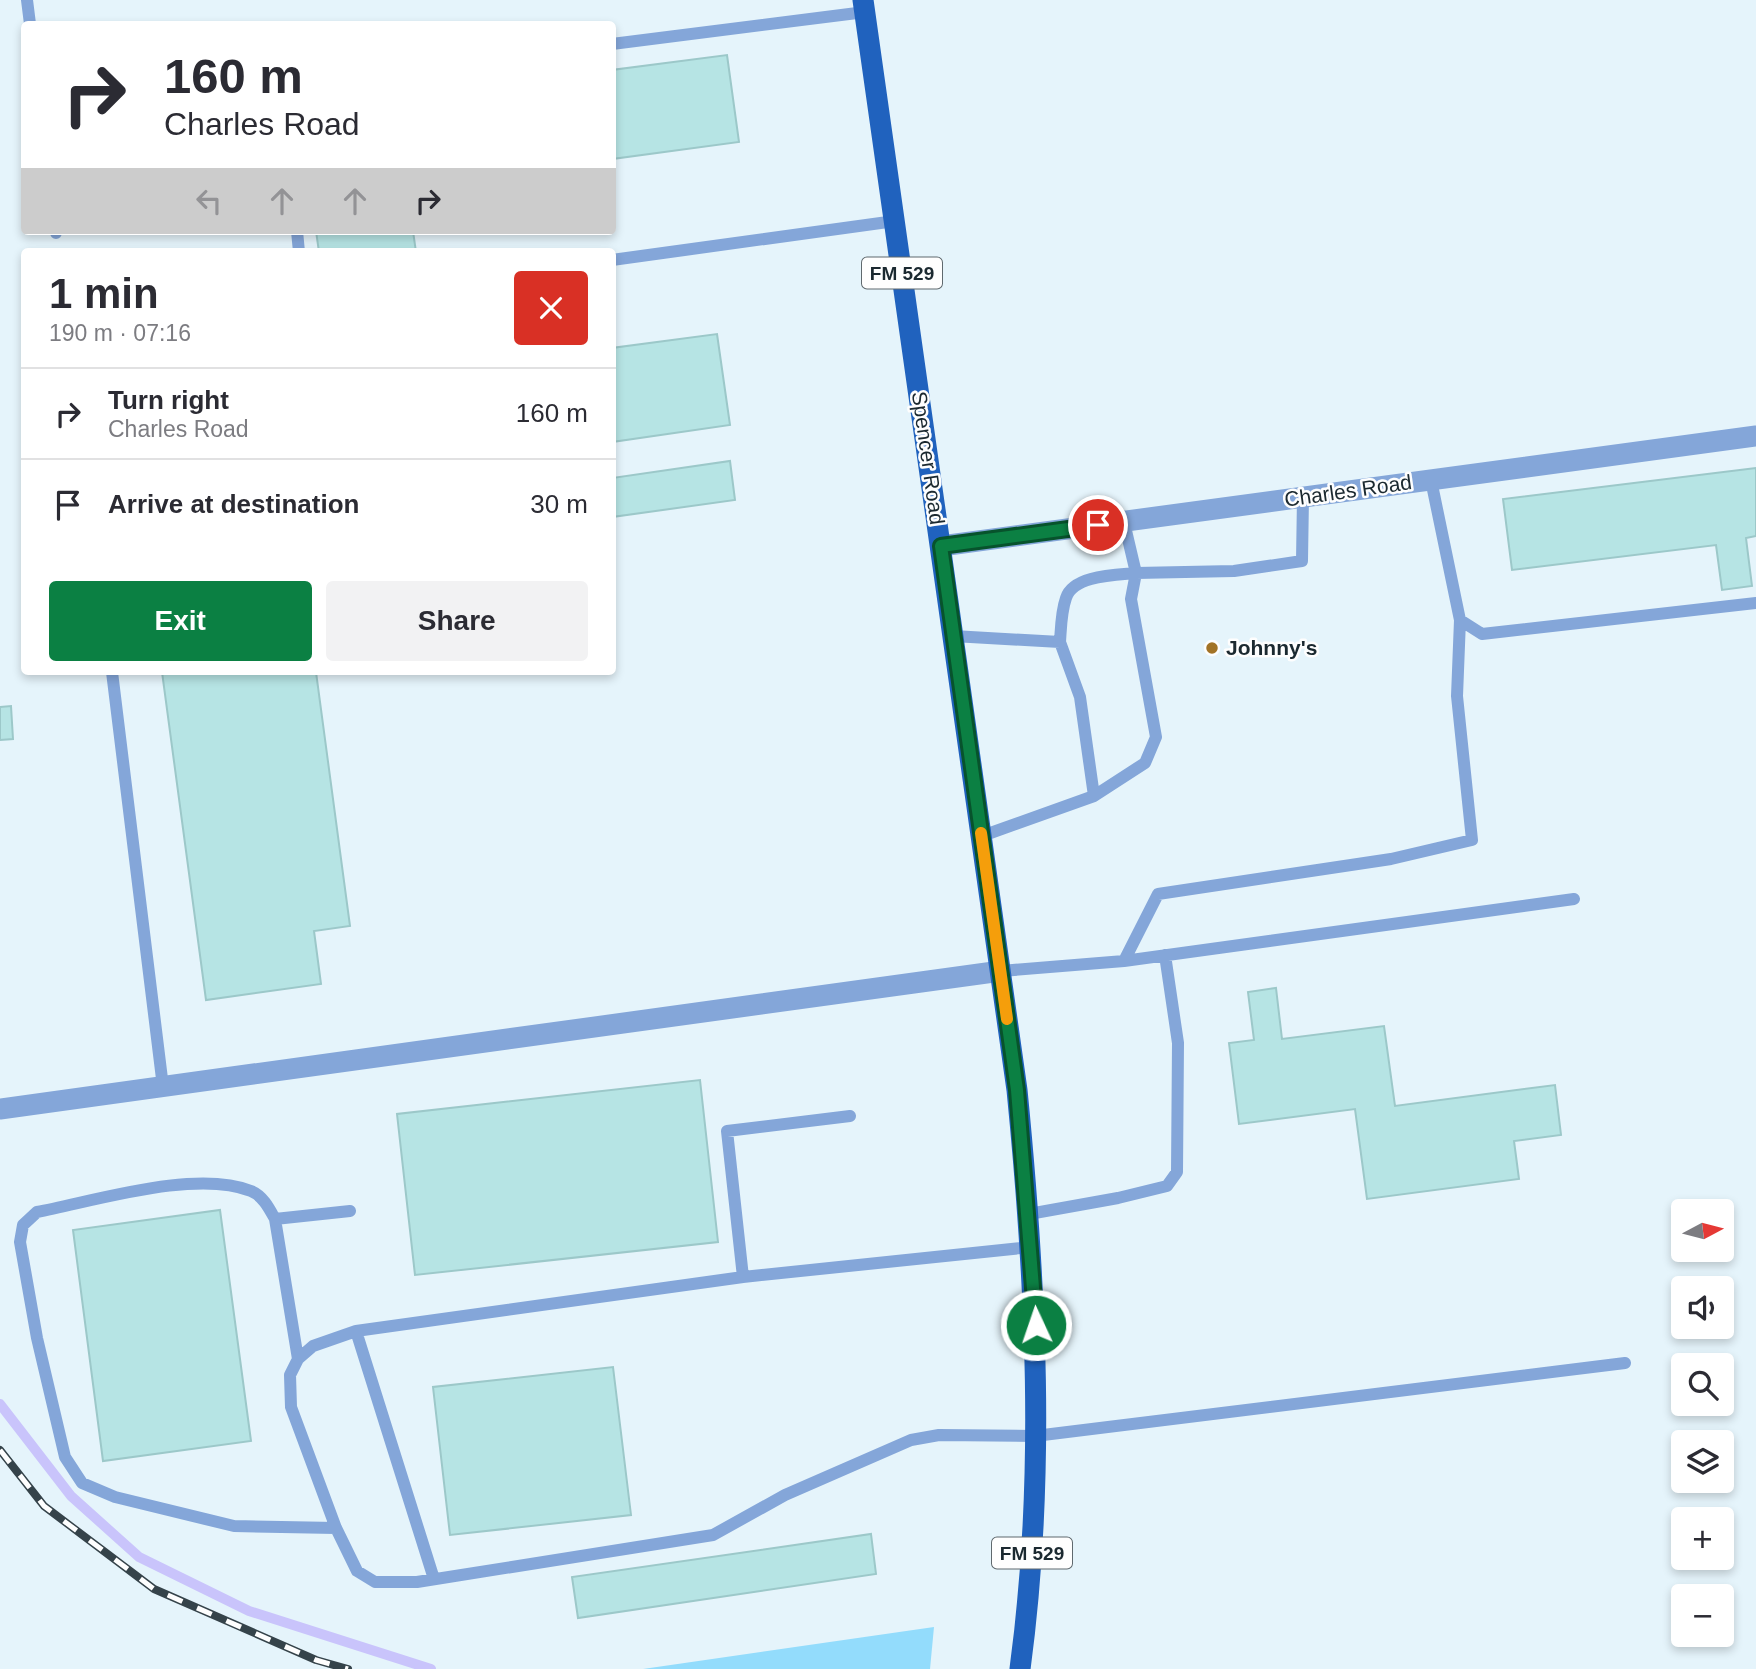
<!DOCTYPE html>
<meta charset="utf-8">
<style>
body{margin:0;font-family:Helvetica,sans-serif;background:#f2f2f3;color:#2b2b33;height:100vh;display:flex;flex-direction:column;font-size:26px;white-space:nowrap}
*{box-sizing:border-box;margin:0}
p{font-size:23px;color:#7c7c81}
.icon{flex:none;width:38px;height:38px;fill:none;stroke:currentColor;stroke-width:2;stroke-linecap:round;stroke-linejoin:round}
.map{position:relative;flex:1;overflow:hidden}
.side{position:absolute;left:21px;top:248px;width:595px;height:427px;display:flex;flex-direction:column;background:#fff;border-radius:7px;box-shadow:0 4px 10px #0003}
.side>*{flex:none}
.top-card{position:absolute;left:21px;top:21px;width:595px;height:214px;border-radius:7px;box-shadow:0 4px 10px #0003;background:#fff;color:#2b2b33;overflow:hidden}
.needle{width:46px;rotate:83deg}
.controls{position:absolute;left:1671px;top:1199px;display:grid;gap:14px}
.controls a{display:grid;place-items:center;width:63px;height:63px;border-radius:7px;background:#fff;box-shadow:0 4px 10px #0003;font-size:35px}
.pin{position:absolute;display:grid;place-items:center;width:60px;height:60px;color:#fff;margin:-30px;border:4px solid #fff;border-radius:50%;box-shadow:0 2px 7px #0007}
.me{position:absolute;width:77px;margin:-38px;rotate:357deg;stroke-linejoin:round;filter:drop-shadow(0 0 5px #0008)}
.turn{display:flex;align-items:center;gap:24px;height:147px;padding:0 28px;font-size:32px}
.turn .icon{width:91px;height:91px;stroke-width:2.5}
.turn b{display:block;font-size:49px;line-height:60px}
.lanes{display:flex;align-items:center;height:66px;padding:0 28px;background:#0003;justify-content:center;gap:35px;direction:ltr}
.lanes .off{opacity:.35}
.round{display:grid;place-items:center;flex:none;width:74px;height:74px;border-radius:7px;background:#f2f2f3}
.summary{display:flex;align-items:center;justify-content:space-between;height:119px;padding:0 28px}
h1{font-size:42px;font-weight:800;line-height:52px}
.button{display:flex;gap:14px;margin-top:auto;padding:14px 28px}
.button a{flex:1;height:80px;border-radius:7px;background:#0b8043;color:#fff;font-size:28px;font-weight:800;line-height:80px;text-align:center}
.button a+a{background:#f2f2f3;color:#2b2b33}
ul{padding:0;list-style:none}
li{display:flex;align-items:center;gap:21px;height:91px;padding:0 28px;border-top:2px solid #e1e1e2}
li div{flex:1}
li b{display:block;font-size:26px}
li em{font-style:normal}
.map>svg:first-child{display:block}
.green{fill:#93dcfc}
.lines{fill:none;stroke-linecap:round;stroke-linejoin:round}
.stream{stroke:#c9c4fb;stroke-width:10}
.building{fill:#b6e4e4;stroke:#9cc8c9;stroke-width:2}
.lane{stroke:#84a6d9;stroke-width:12}
.street{stroke:#84a6d9;stroke-width:21}
.primary{stroke:#2062be;stroke-width:21}
.rail-casing{stroke:#35434a;stroke-width:8}
.rail{stroke:#fefefe;stroke-width:5;stroke-dasharray:16;stroke-linecap:butt}
.route-casing{stroke:#07532c;stroke-width:18}
.route{stroke:#0b8043;stroke-width:12}
.slow{stroke:#f59e0b;stroke-width:12}
.poi-dot{fill:#a27326;stroke:#fefefe;stroke-width:2.5}
.labels{text-anchor:middle;stroke-width:5;stroke-linejoin:round;paint-order:stroke}
.shield{fill:#fefefe;stroke:#5f696e;stroke-width:2}
.shield-label{font-size:19px;font-weight:bold;fill:#1b2930}
.street-label{font-size:21px;fill:#1b2930;stroke:#fefefe}
.poi-label{font-size:21px;font-weight:bold;fill:#1b2930;stroke:#fefefe;text-anchor:start}
</style>
<div class="map">
<svg width="1756" height="1669" viewBox="0 0 1756 1669">
<rect width="100%" height="100%" fill="#e5f4fb"/>
<path class="green" d="M934 1627 930 1669H643Z"/>
<g class="lines">
<path class="stream" d="M0 1404 71 1496 139 1557 249 1611 431 1669"/>
</g>
<path class="building" d="M727 55 739 142 612 159V70Z
M316 231H413L416 252H319Z
M717 334 730 425 612 442V348Z
M730 461 735 500 612 517V478Z
M1756 468V536L1746 538 1752 586 1722 590 1716 545 1512 570 1503 499Z
M162 672H316L350 926 314 931 321 984 206 1000Z
M11 706 13 739 0 740V707Z
M1276 988 1282 1039 1384 1026 1395 1106 1555 1085 1561 1135 1514 1141 1519 1179 1367 1199 1355 1109 1239 1124 1229 1043 1254 1040 1248 992Z
M700 1080 718 1242 415 1275 397 1114Z
M220 1210 251 1441 103 1461 73 1230Z
M613 1367 631 1515 450 1535 433 1387Z
M871 1534 876 1574 578 1618 572 1577Z"/>
<g class="lines">
<path class="lane" d="M27 0 30 24
M612 44 865 12
M56 231V233
M297 231 299 252
M612 260 895 221
M1431 480 1460 620 1482 634 1756 603
M1124 522 1136 573 1234 571 1302 561 1303 497
M953 636 1060 642 1080 697 1094 796 982 836
M1060 642C1061 628 1061 612 1066 598 1073 575 1117 575 1136 573L1131 599 1156 737 1145 763 1094 796
M112 672 163 1087
M1124 961 1574 899
M1001 971 1124 961 1158 894 1391 859 1472 840 1457 696 1460 620
M1029 1214 1118 1198 1167 1186 1177 1172 1178 1043 1165 955
M275 1219C269 1208 263 1196 251 1191 196 1169 95 1201 37 1212L23 1225 20 1242 37 1338 65 1457 82 1483 115 1497 234 1526 336 1528
M1031 1247 743 1277 356 1331 313 1346 298 1359 290 1375 291 1407 336 1528 357 1571 375 1582H417L713 1535 785 1495 911 1440 939 1435 1035 1436 1625 1363
M743 1277 727 1131 850 1116
M356 1331 434 1579
M298 1359 275 1219 350 1211"/>
<path class="street" d="M941 546 1756 436
M0 1109 1001 971"/>
<path class="primary" d="M863 0 1017 1090C1036 1283 1046 1477 1020 1669"/>
<defs>
<path id="rail" d="M0 1450 44 1506 154 1589 316 1660 348 1669"/>
</defs>
<use href="#rail" class="rail-casing"/>
<use href="#rail" class="rail"/>
</g>
<g class="lines">
<defs>
<path id="route" d="M1036 1325 1017 1090 941 546 1098 525"/>
</defs>
<use href="#route" class="route-casing"/>
<use href="#route" class="route"/>
<path class="slow" d="M981 833 1007 1019"/>
</g>
<circle class="poi-dot" cx="1212" cy="648" r="7"/>
<g class="labels">
<g class="shield">
<rect x="862" y="257.5" width="80" height="31" rx="5"/>
<rect x="992" y="1537.5" width="80" height="31" rx="5"/>
</g>
<g class="shield-label">
<text x="902" y="280">FM 529</text>
<text x="1032" y="1560">FM 529</text>
</g>
<g class="street-label">
<text transform="translate(928 458) rotate(82)" y="7">Spencer Road</text>
<text transform="translate(1348 491) rotate(-8)" y="7">Charles Road</text>
</g>
<g class="poi-label">
<text x="1226" y="655">Johnny's</text>
</g>
</g>
</svg>
<div class="controls">
<a><svg class="needle" viewBox="-14 -14 28 28"><path d="M0-13l5 13h-10z" fill="#e53935"/><path d="M0 13l5-13h-10z" fill="#7c7c81"/></svg></a>
<a><svg class="icon" aria-label="sound" viewBox="0 0 24 24"><path d="M4 9h4l5-4v14l-5-4H4zM17 9q2 3 0 6"/></svg></a>
<a><svg class="icon" aria-label="search" viewBox="0 0 24 24"><circle cx="10" cy="10" r="6"/><path d="M15 15l6 6"/></svg></a>
<a><svg class="icon" aria-label="layers" viewBox="0 0 24 24"><path d="M12 4l9 5-9 5-9-5zM3 14l9 5 9-5"/></svg></a>
<a>+</a>
<a>−</a>
</div>
<div class="pin" style="left:1098px;top:525px;background:#d93025"><svg class="icon" aria-label="arrive" viewBox="0 0 24 24"><path d="M6 21V4h12l-3 4 3 4H6"/></svg></div>
<svg class="me" style="left:1036px;top:1325px" viewBox="-20 -20 40 40"><circle r="17" fill="#0b8043" stroke="#fff" stroke-width="3"/><path d="M0-11L8 9 0 5-8 9z" fill="#fff"/></svg>
<div class="top-card">
<div class="turn"><svg class="icon" aria-label="right" viewBox="0 0 24 24"><path d="M7 20v-9h11M14 6l5 5-5 5"/></svg><div><b>160 m</b>Charles Road</div></div>
<div class="lanes"><svg class="icon off" aria-label="left" viewBox="0 0 24 24"><path d="M17 20v-9H6M10 6l-5 5 5 5"/></svg><svg class="icon off" aria-label="ahead" viewBox="0 0 24 24"><path d="M12 20V5M6 11l6-6 6 6"/></svg><svg class="icon off" aria-label="ahead" viewBox="0 0 24 24"><path d="M12 20V5M6 11l6-6 6 6"/></svg><svg class="icon" aria-label="right" viewBox="0 0 24 24"><path d="M7 20v-9h11M14 6l5 5-5 5"/></svg></div>
</div>
<section class="side">
<div class="summary"><div><h1>1 min</h1><p>190 m · 07:16</p></div><a class="round" style="background:#d93025;color:#fff"><svg class="icon" aria-label="close" viewBox="0 0 24 24"><path d="M6 6l12 12M18 6L6 18"/></svg></a></div>
<ul>
<li><svg class="icon" aria-label="right" viewBox="0 0 24 24"><path d="M7 20v-9h11M14 6l5 5-5 5"/></svg><div><b>Turn right</b><p>Charles Road</p></div><em>160 m</em></li>
<li><svg class="icon" aria-label="arrive" viewBox="0 0 24 24"><path d="M6 21V4h12l-3 4 3 4H6"/></svg><div><b>Arrive at destination</b></div><em>30 m</em></li>
</ul>
<div class="button"><a>Exit</a><a>Share</a></div>
</section>
</div>
